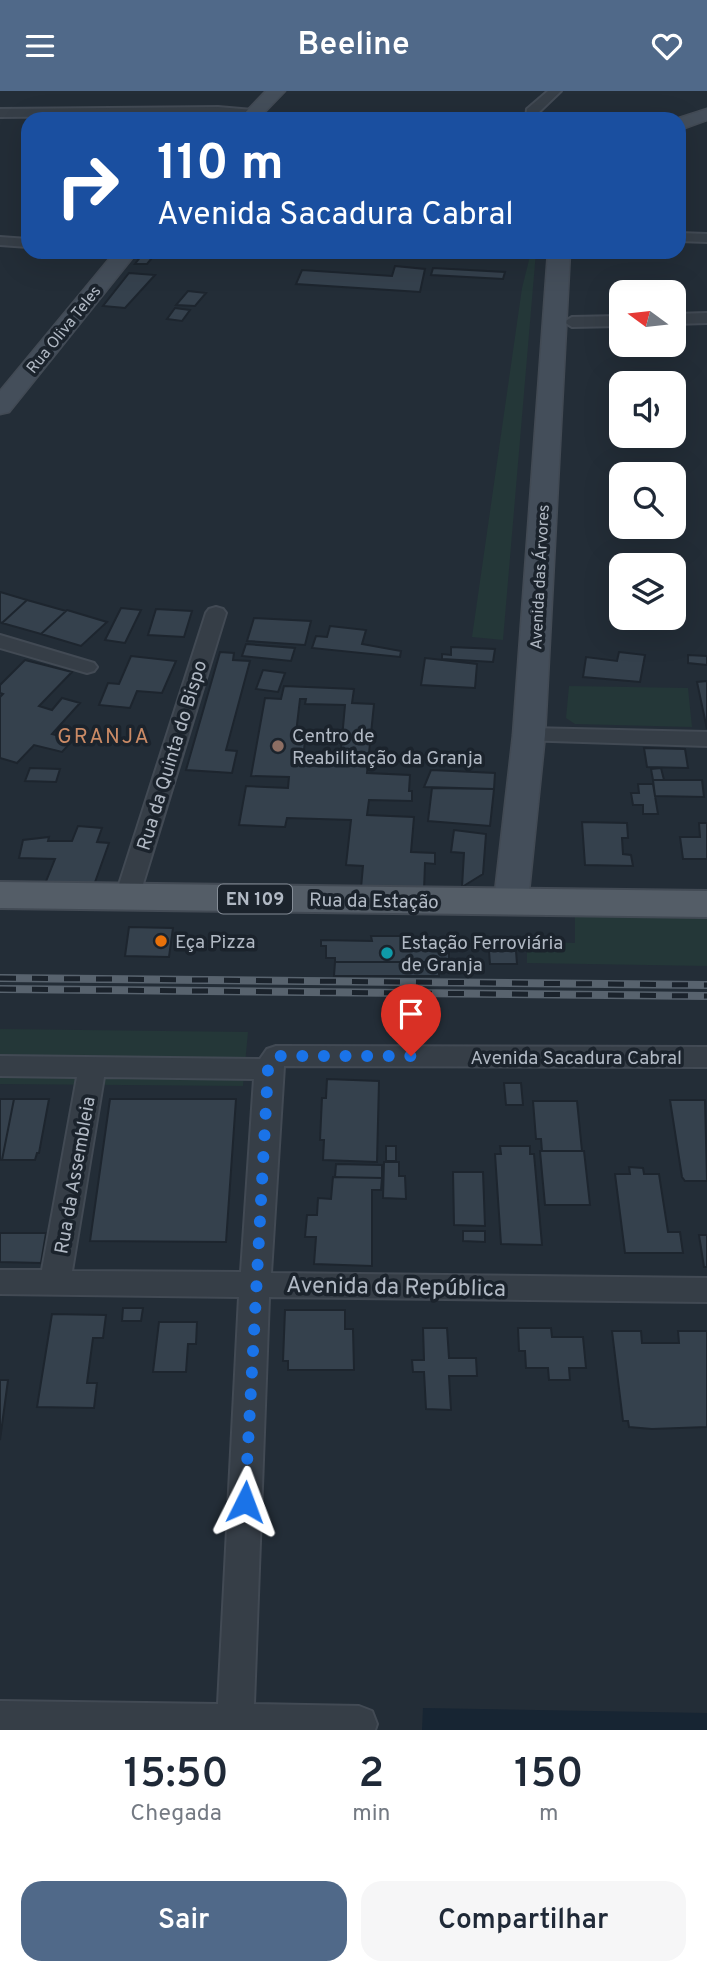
<!DOCTYPE html>
<html lang="pt">
<meta charset="utf-8">
<style>
body{margin:0;font-family:Overpass,sans-serif;background:#f6f6f7;color:#1f2937;height:100vh;display:flex;flex-direction:column;font-size:26px;white-space:nowrap}
*{box-sizing:border-box;margin:0}
p{font-size:23px;color:#747a83}
.icon{flex:none;width:38px;height:38px;fill:none;stroke:currentColor;stroke-width:2;stroke-linecap:round;stroke-linejoin:round}
.map{position:relative;height:1639px;overflow:hidden}
.details{display:flex;flex-direction:column;background:#fff;flex:1}
.details>*{flex:none}
.top-card{position:absolute;left:21px;top:21px;width:665px;height:147px;border-radius:21px;box-shadow:0 7px 28px #0002;background:#1a4fa0;color:#fff;overflow:hidden}
.needle{width:46px;rotate:285deg}
.buttons{position:absolute;left:609px;top:189px;display:grid;gap:14px}
.buttons a{display:grid;place-items:center;width:77px;height:77px;border-radius:14px;background:#fff;box-shadow:0 7px 28px #0002;font-size:35px}
.pin{position:absolute;display:grid;place-items:center;width:60px;height:60px;color:#fff;margin:-72px -30px;border-radius:50% 50% 50% 0;rotate:-45deg;box-shadow:0 0 7px #0007}
.pin .icon{rotate:45deg}
.me{position:absolute;width:77px;margin:-38px;rotate:3deg;stroke-linejoin:round;filter:drop-shadow(0 0 5px #0008)}
.turn{display:flex;align-items:center;gap:24px;height:147px;padding:0 21px;font-size:32px}
.turn .icon{width:91px;height:91px;stroke-width:2.5}
.turn b{display:block;font-size:49px;line-height:60px}
.eta{display:flex;justify-content:space-evenly;align-items:center;height:119px;text-align:center}
.eta b{font-size:42px;font-weight:600;line-height:49px}
.primary-button{display:flex;gap:14px;margin-top:auto;padding:14px 21px}
.primary-button a{flex:1;height:80px;border-radius:21px;background:#506989;color:#fff;font-size:28px;font-weight:600;line-height:80px;text-align:center}
.primary-button a+a{background:#f6f6f7;color:#1f2937}
header{display:flex;justify-content:space-between;align-items:center;height:91px;padding:0 21px;background:#506989;color:#fff;font-size:32px;font-weight:600}
.map>svg:first-child{display:block}
.green{fill:#243738}
.water{fill:#172533}
.building{fill:#35414d;stroke:#1d252e;stroke-width:2;fill-rule:evenodd}
.lines{fill:none;stroke-linecap:round;stroke-linejoin:round}
.street-casing{stroke:#424a54;stroke-width:4}
.secondary-casing{stroke:#424a54;stroke-width:3}
.primary-casing{stroke:#424a54;stroke-width:4}
.street{fill:#363e47;fill-rule:evenodd}
.secondary{fill:#444e5a;fill-rule:evenodd}
.primary{fill:#545d67;fill-rule:evenodd}
.rail-casing{stroke:#58636e;stroke-width:8}
.rail{stroke:#1b232c;stroke-width:5;stroke-dasharray:16;stroke-linecap:butt}
.route{stroke:#1a73e8;stroke-width:12;stroke-dasharray:0 21.6}
.education-dot{fill:#8d6e63;stroke:#1b232c;stroke-width:2.5}
.food-dot{fill:#e8710a;stroke:#1b232c;stroke-width:2.5}
.culture-dot{fill:#0f9aa8;stroke:#1b232c;stroke-width:2.5}
.labels{text-anchor:middle;stroke-width:7;stroke-linejoin:round;paint-order:stroke}
.far-street-label{font-size:16px;fill:#b1b9c4;stroke:#1b232c}
.shield{fill:#1b232c;stroke:#848c96;stroke-width:2}
.shield-label{font-size:18px;font-weight:bold;fill:#b1b9c4}
.poi-label{font-size:19px;fill:#b1b9c4;stroke:#1b232c;text-anchor:start}
.street-label{font-size:19px;fill:#b1b9c4;stroke:#1b232c}
.neighbourhood-label{font-size:21px;letter-spacing:2px;fill:#ca8a65;stroke:#1b232c}
.near-street-label{font-size:23px;fill:#b1b9c4;stroke:#1b232c}
</style>
<header><svg class="icon" aria-label="menu" viewBox="0 0 24 24"><path d="M4 6h16M4 12h16M4 18h16"/></svg>Beeline<svg class="icon" aria-label="heart" viewBox="0 0 24 24"><path d="M12 20l-8-8c-3-5 5-10 8-4 3-6 11-1 8 4z"/></svg></header>
<div class="map">
<svg width="707" height="1639" viewBox="0 0 707 1639">
<rect width="100%" height="100%" fill="#232d37"/>
<path class="green" d="M531 161H536L503 549 472 546 522 197Z
M569 595 688 597 692 636 575 633 566 627Z
M575 818 707 820V875L527 872V850L575 852Z
M0 938 248 941 243 995 0 993Z"/>
<path class="water" d="M423 1617 707 1622V1639H422Z"/>
<path class="building" d="M144 161H157L147 173H135Z
M395 175 425 178 420 201 296 193 302 179 392 185Z
M433 177 505 181 503 188 431 184Z
M129 182 155 184 125 217 103 215Z
M188 200 206 202 195 215 176 214Z
M175 217 190 219 182 230 167 228Z
M0 501 27 509 2 532 0 531Z
M27 509 66 520 41 543 2 532Z
M121 517 141 519 125 552 105 549Z
M156 518 192 520 184 546 148 544Z
M67 519 107 531 81 555 41 543Z
M254 527 311 530 305 554 247 550Z
M330 535 366 539 362 553 401 560 400 566 312 557 316 545 327 546Z
M246 553 295 557 291 570 242 565Z
M451 556 495 558 493 571 442 568V563L451 564Z
M220 561 234 562 233 569 250 570 226 659 237 660 232 682 186 679Z
M619 561 645 564 640 591 583 586 586 566 617 570Z
M688 564 707 565V574L688 572Z
M131 565 176 570 162 602 137 600 130 617 99 614 108 592 119 593Z
M425 567 477 573 475 597 421 594Z
M25 569 72 581 39 615 52 619 62 607 80 612 52 643 73 649 62 661 34 654 17 672 0 667V606L3 603 0 602V594Z
M263 579 285 582 278 601 256 598Z
M707 590V638L697 591Z
M284 595 354 598 352 612 374 613 367 682 410 684 409 700H412V710L369 709 367 724 414 726 411 761 435 762V773L425 772 424 800 361 797 363 775 346 774 351 729 287 727 285 736 239 734 246 695 288 697 289 686 251 685 265 607 281 608ZM300 608H306L305 613 345 614 340 670H323L322 675 302 674 306 643 296 642Z
M644 657 685 658 688 677 647 676Z
M30 677 60 678 56 691 25 690Z
M661 677 664 689H653L651 678Z
M431 679 495 682 494 698 424 696Z
M653 689H702L704 706 655 705Z
M638 693H653L658 723H643V714H633L631 702H639Z
M432 697 494 698 490 735 428 730Z
M582 731 627 732 628 747H622L623 763 631 764 633 775 585 774Z
M699 732H707V768H683L680 746H700Z
M78 735 102 737 97 751 109 752 94 794 45 793 55 768 19 767 23 749 49 746 48 750H72Z
M454 739 486 743 483 783 462 796 464 762 451 761Z
M129 836 173 837 169 866 125 865Z
M371 845H403V850H453V857H449V868H438L439 871H335V867H326V855H321V849L372 850Z
M489 860H516L517 873H490Z
M335 871H439V885H334Z
M327 988 379 990 377 1071 323 1069 324 1049H320L322 1007H326Z
M504 992H521L523 1014H506Z
M0 1008H14L2 1069H0Z
M14 1008H49L39 1062H37L35 1069H2Z
M110 1008H236L226 1151 90 1150Z
M670 1009H705L707 1090H685L682 1086Z
M533 1010H577L582 1060H542L541 1048H536Z
M386 1055H396V1070H386Z
M500 1055H530V1063H534L542 1154 501 1153 495 1063H501Z
M540 1060H584L590 1114H545Z
M384 1071H399V1085H405L406 1108 383 1107Z
M336 1073 382 1074V1087L335 1086Z
M629 1076 643 1077 644 1083H659L668 1141H680L683 1162H625L615 1083H630Z
M453 1081H483L485 1135 454 1134Z
M333 1086 382 1087 381 1099H372V1175L314 1173 316 1146H305L307 1124H317L318 1107 331 1108Z
M463 1140H485V1151L463 1150Z
M0 1142H46L41 1172 0 1171Z
M699 1144H707V1176H704Z
M123 1217H143L141 1230H122Z
M285 1219H345V1238H353L354 1279H288V1270H283Z
M52 1223 106 1224 103 1247H93L87 1292H97L94 1317 37 1316Z
M159 1231H197L196 1253H188L186 1281H153Z
M423 1237H447L449 1267H476L477 1285H449L451 1319 426 1318 424 1281H413L412 1269H424Z
M518 1237H551L552 1246H583L586 1277H569L570 1289H549L548 1277H526L525 1260H519Z
M612 1240H641L642 1252H679L678 1240H707V1336L652 1338 629 1336 628 1330H623Z
M0 1289H8L0 1349Z"/>
<g class="lines">
<defs>
<path id="street" d="M548 0H561L538 22V28H526L527 18Z
M218 16 253 19 259 23 253 27 218 24 0 26V18Z
M679 142 707 143V151L679 150Z
M0 146 28 148V156L0 154Z
M707 222V232L674 233V223Z
M621 225V235L572 236 564 231 572 226Z
M216 516 223 518 226 522 139 806 136 812 127 814 118 812 115 806 206 522 209 518Z
M0 544 94 572 97 576 94 580 87 582 0 557Z
M529 637 707 641V655L521 649 518 644 521 639Z
M276 955 707 956V976L284 975 271 1182 707 1187V1211L269 1206 254 1613 359 1615 372 1620 377 1633 375 1639H0V1610L218 1613 239 1206 0 1203V1179H42L77 986 0 985V965L260 968 267 958ZM104 986 254 988 241 1181 72 1180Z"/>
<path id="secondary" d="M266 0H285L258 28H239Z
M707 18V29L679 39V28H676Z
M115 161H137L9 321 0 323V300Z
M548 161H570L545 644 528 810 523 818 511 822 499 818 494 810 513 644Z"/>
<path id="primary" d="M0 791 707 800V826L0 817Z"/>
</defs>
<use href="#street" class="street-casing"/>
<use href="#secondary" class="secondary-casing"/>
<use href="#primary" class="primary-casing"/>
<use href="#street" class="street"/>
<use href="#secondary" class="secondary"/>
<use href="#primary" class="primary"/>
<defs>
<path id="rail" d="M0 887 707 894
M0 898 707 905"/>
</defs>
<use href="#rail" class="rail-casing"/>
<use href="#rail" class="rail"/>
</g>
<g class="lines">
<path class="route" d="M245 1411 268 978 276 965H411"/>
</g>
<circle class="education-dot" cx="278" cy="655" r="7"/>
<circle class="food-dot" cx="161" cy="850" r="7"/>
<circle class="culture-dot" cx="387" cy="862" r="7"/>
<g class="labels">
<g class="far-street-label">
<text transform="translate(63 238) rotate(-51)" y="6">Rua Oliva Teles</text>
<text transform="translate(539 486) rotate(-87)" y="6">Avenida das Árvores</text>
</g>
<rect class="shield" x="218" y="793.5" width="74" height="29" rx="5"/>
<g class="shield-label">
<text x="255" y="814">EN 109</text>
</g>
<g class="poi-label">
<text x="292" y="651">Centro de<tspan x="292" dy="22">Reabilitação da Granja</tspan></text>
<text x="175" y="857">Eça Pizza</text>
<text x="401" y="858">Estação Ferroviária<tspan x="401" dy="22">de Granja</tspan></text>
</g>
<g class="street-label">
<text transform="translate(171 664) rotate(-73)" y="7">Rua da Quinta do Bispo</text>
<text transform="translate(374 809) rotate(1)" y="7">Rua da Estação</text>
<text x="576" y="973">Avenida Sacadura Cabral</text>
<text transform="translate(74 1084) rotate(-80)" y="7">Rua da Assembleia</text>
</g>
<g class="neighbourhood-label">
<text x="104" y="652">GRANJA</text>
</g>
<g class="near-street-label">
<text transform="translate(396 1195) rotate(1)" y="8">Avenida da República</text>
</g>
</g>
</svg>
<div class="buttons">
<a><svg class="needle" viewBox="-14 -14 28 28"><path d="M0-13l5 13h-10z" fill="#e53935"/><path d="M0 13l5-13h-10z" fill="#747a83"/></svg></a>
<a><svg class="icon" aria-label="sound" viewBox="0 0 24 24"><path d="M4 9h4l5-4v14l-5-4H4zM17 9q2 3 0 6"/></svg></a>
<a><svg class="icon" aria-label="search" viewBox="0 0 24 24"><circle cx="10" cy="10" r="6"/><path d="M15 15l6 6"/></svg></a>
<a><svg class="icon" aria-label="layers" viewBox="0 0 24 24"><path d="M12 4l9 5-9 5-9-5zM3 14l9 5 9-5"/></svg></a>
</div>
<div class="pin" style="left:411px;top:965px;background:#d93025"><svg class="icon" aria-label="arrive" viewBox="0 0 24 24"><path d="M6 21V4h12l-3 4 3 4H6"/></svg></div>
<svg class="me" style="left:245px;top:1411px" viewBox="-20 -20 40 40"><path d="M0-17L14 15 0 8-14 15z" fill="#1a73e8" stroke="#fff" stroke-width="4"/></svg>
<div class="top-card">
<div class="turn"><svg class="icon" aria-label="right" viewBox="0 0 24 24"><path d="M7 20v-9h11M14 6l5 5-5 5"/></svg><div><b>110 m</b>Avenida Sacadura Cabral</div></div>
</div>
</div>
<section class="details">
<div class="eta">
<div><b>15:50</b><p>Chegada</p></div>
<div><b>2</b><p>min</p></div>
<div><b>150</b><p>m</p></div>
</div>
<div class="primary-button"><a>Sair</a><a>Compartilhar</a></div>
</section>
